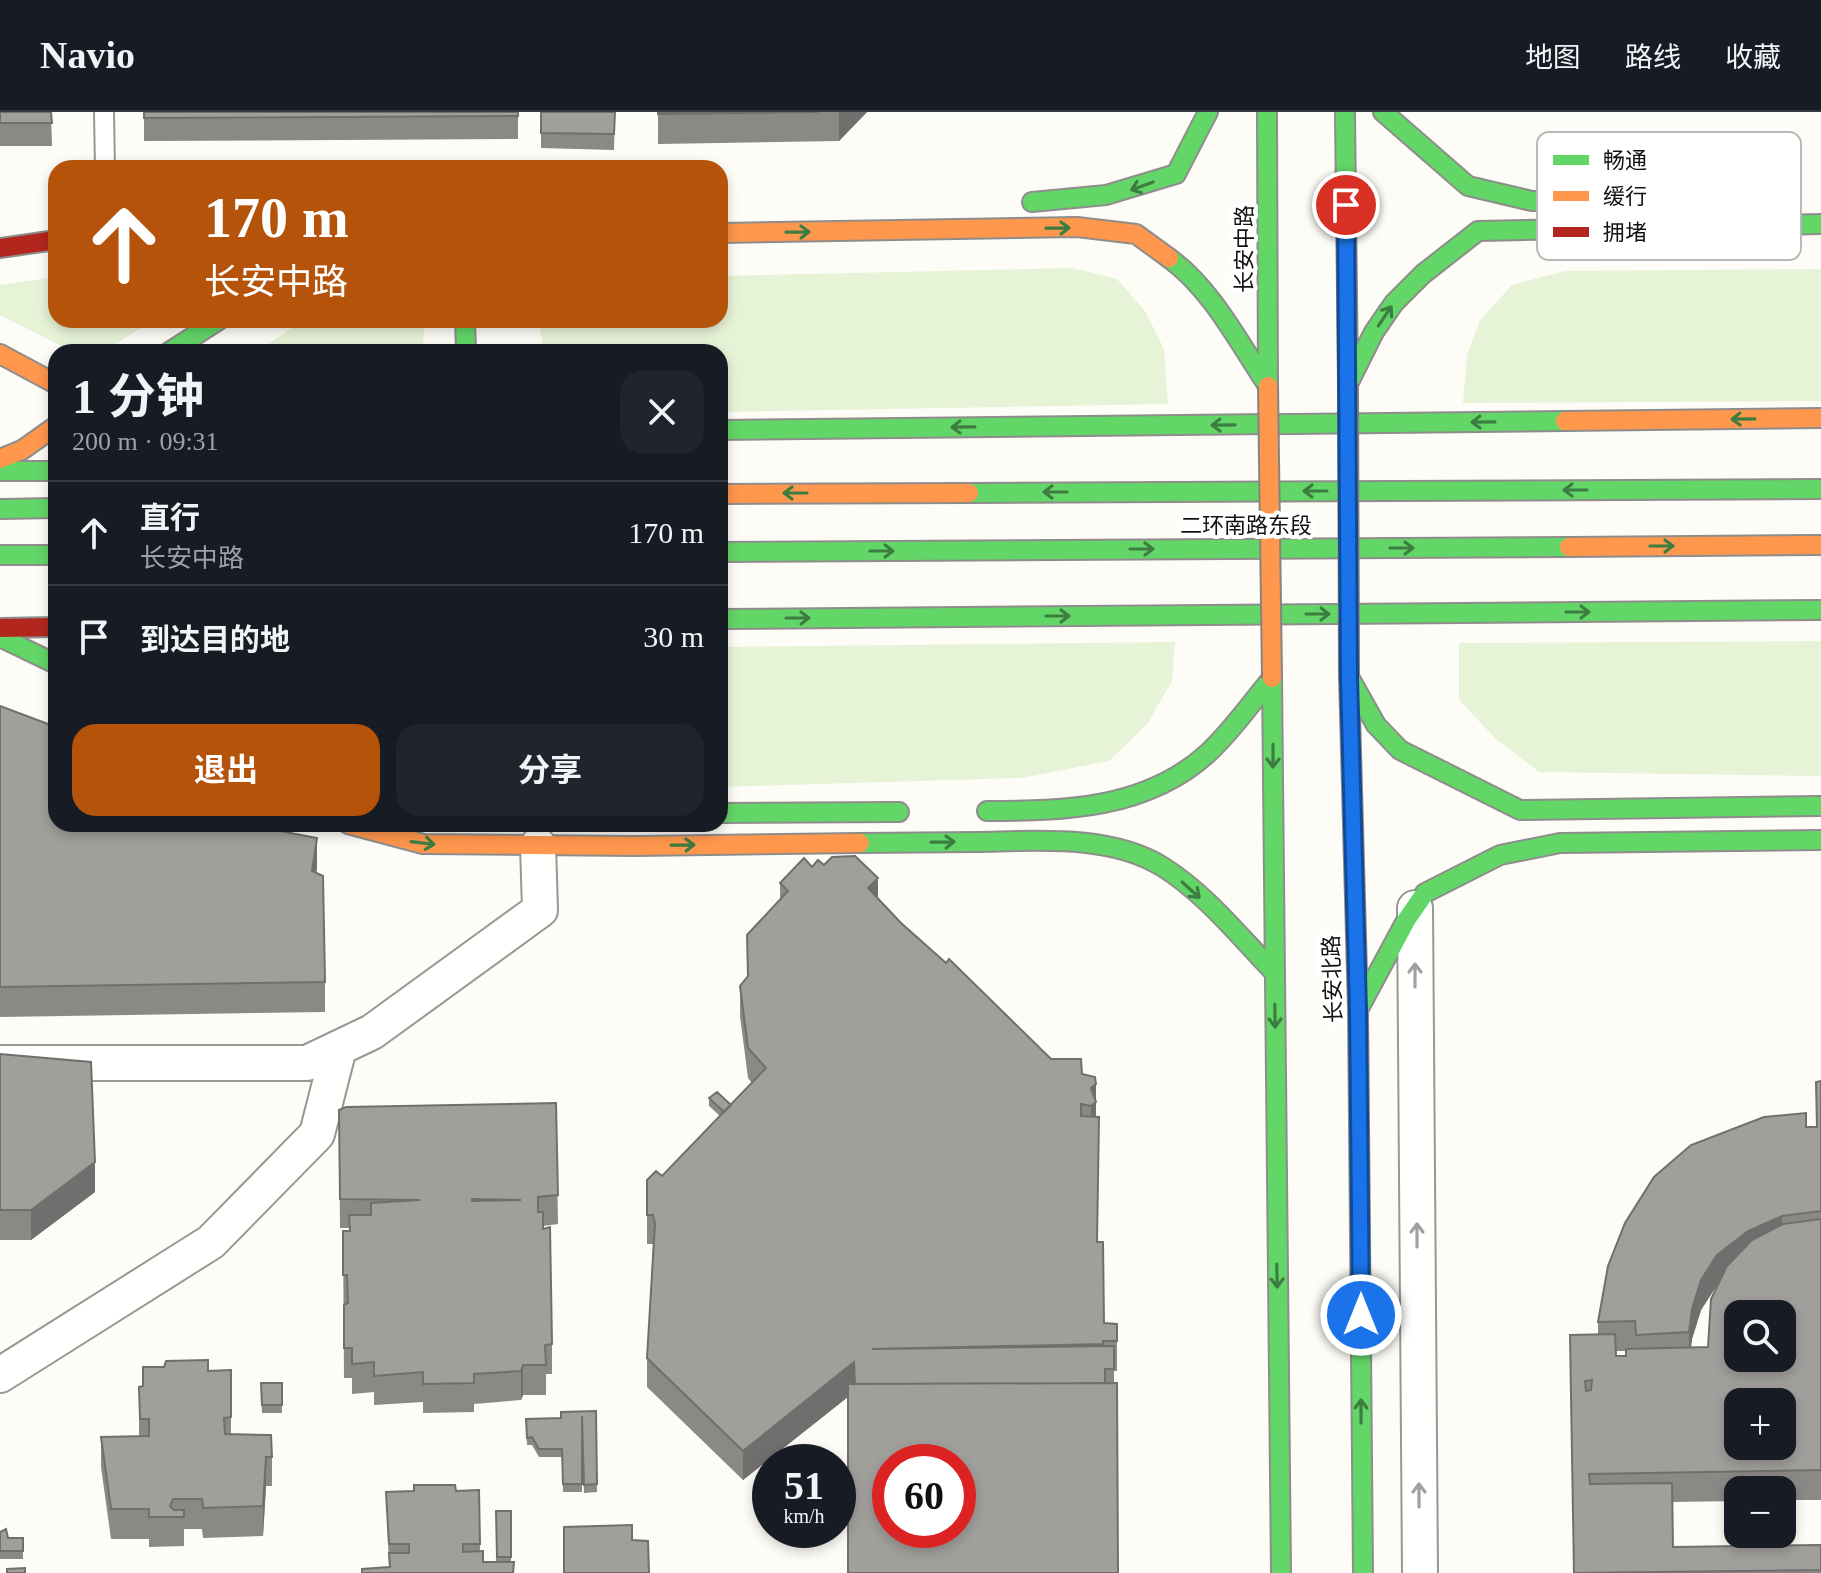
<!DOCTYPE html>
<html lang="zh">
<meta charset="utf-8">
<style>
body{margin:0;font-family:"Times New Roman","Noto Sans SC",serif;background:#20242c;color:#f1f3f6;height:100vh;display:flex;flex-direction:column;font-size:30px;white-space:nowrap}
*{box-sizing:border-box;margin:0}
p{font-size:26px;color:#9ea1a6}
.icon{flex:none;width:44px;height:44px;fill:none;stroke:currentColor;stroke-width:2;stroke-linecap:round;stroke-linejoin:round}
.map{position:relative;flex:1;overflow:hidden}
.sheet{position:absolute;left:48px;top:232px;width:680px;height:488px;display:flex;flex-direction:column;background:#171b24;border-radius:24px;box-shadow:0 4px 12px #0003}
.sheet>*{flex:none}
.top-card{position:absolute;left:48px;top:48px;width:680px;height:168px;border-radius:24px;box-shadow:0 4px 12px #0003;background:#b45309;color:#fff;overflow:hidden}
.buttons{position:absolute;left:1724px;top:1188px;display:grid;gap:16px}
.buttons a{display:grid;place-items:center;width:72px;height:72px;border-radius:16px;background:#171b24;box-shadow:0 4px 12px #0003;font-size:40px}
.speed{position:absolute;left:752px;top:1332px;display:flex;gap:16px;font-size:40px;font-weight:700;text-align:center}
.speed>*{display:grid;place-content:center;width:104px;height:104px;border-radius:50%;background:#171b24;box-shadow:0 4px 12px #0003;line-height:1}
.speed small{font-size:20px;font-weight:400}
.speed .limit{border:12px solid #d22;background:#fff;color:#111}
.pin{position:absolute;display:grid;place-items:center;width:68px;height:68px;color:#fff;margin:-34px;border:4px solid #fff;border-radius:50%;box-shadow:0 2px 8px #0007}
.me{position:absolute;width:88px;margin:-44px;rotate:0deg;stroke-linejoin:round;filter:drop-shadow(0 0 6px #0008)}
.turn{display:flex;align-items:center;gap:28px;height:168px;padding:0 24px;font-size:36px}
.turn .icon{width:104px;height:104px;stroke-width:2.5}
.turn b{display:block;font-size:56px;line-height:68px}
.round{display:grid;place-items:center;flex:none;width:84px;height:84px;border-radius:24px;background:#20242c}
.head{display:flex;align-items:center;justify-content:space-between;height:136px;padding:0 24px}
h1{font-size:48px;font-weight:700;line-height:60px}
.cta{display:flex;gap:16px;margin-top:auto;padding:16px 24px}
.cta a{flex:1;height:92px;border-radius:24px;background:#b45309;color:#fff;font-size:32px;font-weight:700;line-height:92px;text-align:center}
.cta a+a{background:#20242c;color:#f1f3f6}
ul{padding:0;list-style:none}
li{display:flex;align-items:center;gap:24px;height:104px;padding:0 24px;border-top:2px solid #363941}
li div{flex:1}
li b{display:block;font-size:30px}
li em{font-style:normal}
header{display:flex;align-items:center;gap:48px;box-sizing:border-box;height:112px;padding:0 40px;background:#171b24;border-bottom:2px solid #363941}
header strong{font-size:38px}
nav{display:flex;gap:44px;margin-inline-start:auto;font-size:28px}
.map>svg:first-child{display:block}
.green{fill:#e7f3d7}
.lines{fill:none;stroke-linecap:round;stroke-linejoin:round}
.lane-casing{stroke:#979795;stroke-width:22}
.street-casing{stroke:#979795;stroke-width:38}
.fast-casing{stroke:#8e8d8b;stroke-width:22}
.slow-casing{stroke:#8e8d8b;stroke-width:22}
.jam-casing{stroke:#8e8d8b;stroke-width:22}
.lane{stroke:#fffffe;stroke-width:18}
.street{stroke:#fffffe;stroke-width:34}
.fast{stroke:#63d668;stroke-width:18}
.slow{stroke:#ff974d;stroke-width:18}
.jam{stroke:#b3261e;stroke-width:18}
.slow-bridge-casing{stroke:#858482;stroke-width:22;stroke-linecap:butt}
.slow-bridge{stroke:#ff974d;stroke-width:18}
.wall{fill:#8a8986;fill-rule:evenodd}
.shaded-wall{fill:#716f6d}
.building{fill:#a19f9c;stroke:#716f6d;stroke-width:2;fill-rule:evenodd}
.oneway{stroke:#3e7d41}
.oneway2{stroke:#a0a09f}
.route-casing{stroke:#114b97;stroke-width:20}
.route{stroke:#1a73e8;stroke-width:14}
.labels{text-anchor:middle;stroke-width:8;stroke-linejoin:round;paint-order:stroke}
.street-label{font-size:22px;fill:#111;stroke:#fff}
.key{fill:#fff;stroke:#b8b8b8;stroke-width:2}
.key-label{font-size:22px;fill:#111}
</style>
<header>
<strong>Navio</strong>
<nav><a>地图</a><a>路线</a><a>收藏</a></nav>
</header>
<div class="map">
<svg width="1821" height="1461" viewBox="0 0 1821 1461">
<rect width="100%" height="100%" fill="#fdfcf7"/>
<path class="green" d="M1072 156 1117 167 1145 199 1164 237 1168 292 720 300V240H544L540 216 545 208H720V164Z
M1821 157V289L1463 291 1467 243 1480 208 1512 173 1565 159Z
M56 165V208H154L102 240H73L0 203V173Z
M304 208H425L422 240H256Z
M1821 529V664L1539 660 1497 628 1459 588V531Z
M1175 530 1172 569 1147 612 1109 649 1022 666 720 675V535Z"/>
<g class="lines">
<defs>
<path id="lane" d="M104 0 105 56"/>
<path id="street" d="M1415 796 1420 1461
M0 951H307L372 920 540 798 538 733
M0 1263 211 1130 317 1022 339 936"/>
<path id="fast" d="M1267 0 1268 274
M1345 0 1348 272
M1383 0 1468 74 1532 89H1583
M1032 90 1106 83 1176 62 1208 0
M1169 146C1212 177 1239 231 1268 274
M465 208 466 240
M169 240 219 208
M1348 272 1374 220 1394 191 1423 162 1478 119 1821 112
M720 318 1565 309
M0 359H56
M969 381 1821 377
M0 397 56 396
M720 440 1569 435
M0 443H56
M720 507 1821 498
M0 525 56 552
M1349 565 1358 898 1363 1461
M1349 565 1376 613 1400 638 1520 698 1821 694
M1272 566 1281 1461
M987 699C1065 699 1147 697 1208 641 1232 619 1251 591 1272 566
M720 701 899 700
M860 731C899 731 938 730 977 730 1036 729 1110 722 1163 755 1206 782 1239 824 1274 860
M1358 898 1407 807 1425 781 1500 743 1560 731 1821 728"/>
<path id="slow" d="M720 121 1077 115 1136 122 1169 146
M0 242 56 272
M1565 309 1821 306
M0 347 22 338 56 314
M720 382 969 381
M1569 435 1821 433
M348 712 423 732 635 734 860 731"/>
<path id="jam" d="M0 136 56 128
M0 516 56 515"/>
</defs>
<use href="#lane" class="lane-casing"/>
<use href="#street" class="street-casing"/>
<use href="#fast" class="fast-casing"/>
<use href="#slow" class="slow-casing"/>
<use href="#jam" class="jam-casing"/>
<use href="#lane" class="lane"/>
<use href="#street" class="street"/>
<use href="#fast" class="fast"/>
<use href="#slow" class="slow"/>
<use href="#jam" class="jam"/>
<defs>
<path id="slow-bridge" d="M1348 272 1349 565
M1268 274 1272 566"/>
</defs>
<use href="#slow-bridge" class="slow-bridge-casing"/>
<use href="#slow-bridge" class="slow-bridge"/>
</g>
<path class="wall" d="M0 0H51L52 34H0Z
M144 0H518V27L144 29Z
M541 0H615L614 38 541 36Z
M658 0H867L839 29 658 32Z
M0 594 56 712 317 756 316 761 325 870V900L0 905Z
M824 753 878 786 901 811 1051 947 1082 962 1095 965 1097 1130 1104 1211 1117 1212V1259H1114V1271L848 1285 743 1368 647 1275V1246L653 1132H647V1068L662 1064 720 1004 709 994V986L731 993 752 971 748 966 740 904V874L748 865 780 788V771L812 755Z
M0 942 95 1080 31 1128H0Z
M1821 969V1388H1782V1378H1738V1389L1673 1390V1435L1821 1433V1461H1574L1570 1253 1598 1223V1210L1806 1015H1816ZM1718 1172 1708 1235 1691 1236 1692 1227 1701 1198ZM1616 1239H1626V1244H1616Z
M556 991 558 1112 543 1114 552 1232V1262H546V1283H523L521 1288 474 1292V1300L423 1301V1290L374 1293V1280L352 1282V1266H344L343 1119H349V1116H340L339 998Z
M231 1258V1322L272 1345V1374H266L263 1424 203 1426 202 1417H184V1434L149 1435V1427H111L101 1355V1325L139 1324V1275L208 1259Z
M261 1271H282V1301H262Z
M596 1299 597 1380 584 1381 582 1313V1380H563L562 1345H539L532 1333H527L526 1307 561 1306Z
M479 1378 480 1440 483 1450H496V1399H511V1450L514 1461 389 1455 386 1380Z
M0 1420 8 1426H23V1447H0Z"/>
<path class="shaded-wall" d="M839 0H867L839 29Z
M317 726V756L312 789V759Z
M878 766V796L868 776Z
M1096 972V1020L1091 1024V976Z
M95 1050V1080L31 1128V1098Z
M1782 1104V1133L1717 1173 1701 1198 1692 1227 1689 1250V1220L1692 1197 1701 1168 1717 1143 1748 1119Z
M854 1250V1280L743 1368V1339Z
M523 1253V1283L521 1288V1259Z
M266 1345V1374L263 1424V1394Z"/>
<path class="building" d="M0 0H51L52 11H0Z
M144 0H518V4L144 6Z
M541 0H615L614 22 541 21Z
M658 0H818L658 2Z
M0 594 56 615V712H267L275 718 317 726 312 759 323 764 325 870 0 875Z
M855 744 878 766 868 776 901 811 946 851 949 847 1051 947H1081L1082 962 1095 965 1096 972 1091 976 1096 990 1091 994 1081 992V1004L1099 1005 1097 1130H1103L1104 1211 1117 1212V1229H1103V1232L872 1237 1114 1234V1257H1105V1271L855 1272 854 1250 743 1339 647 1246 655 1112 653 1103H647V1068L656 1059 662 1064 766 956 748 936 740 874 748 864 747 823 788 779 780 771 804 746 812 755 818 748 824 753 832 745Z
M0 942 91 950 95 1050 31 1098H0Z
M1821 969V1099L1782 1104 1748 1119 1717 1143 1701 1168 1692 1197 1689 1220 1636 1223 1635 1209 1598 1210 1608 1154 1625 1111 1654 1065 1691 1033 1764 1005 1806 1001V1015H1817L1816 970Z
M717 980 731 993 724 1000 709 986Z
M556 991 558 1083 538 1085V1100H543V1117L550 1115 552 1232 545 1233 546 1253H523L521 1259 474 1262V1271L423 1272V1260L374 1264V1250L352 1252V1236H344V1193L348 1191 347 1163H343V1119H350L349 1103H371V1091L420 1088 340 1087 339 998 346 995ZM472 1087 521 1088 472 1089Z
M1821 1107V1358L1589 1362 1590 1372 1672 1371 1673 1435 1821 1433V1458L1574 1461 1570 1223 1615 1222 1616 1244H1626V1237L1708 1235 1711 1187 1727 1154 1752 1128 1783 1112ZM1738 1202H1782V1246H1738ZM1592 1268 1591 1278 1586 1279 1585 1269ZM1738 1290H1782V1334H1738Z
M208 1248V1259L231 1258V1305L224 1306 225 1322 271 1323 272 1345H266L263 1394 203 1396 202 1387H173L170 1394 174 1398H184V1405H149V1397H111L101 1325 149 1324V1307H140L139 1275 143 1274V1255H164L166 1249Z
M261 1271H282V1293H262Z
M1117 1271 1118 1461H848V1272ZM890 1350H958V1418H890Z
M596 1299 597 1372 584 1373 582 1304V1372H563L562 1337H539L532 1325 527 1326 526 1307 561 1306V1300Z
M414 1373H455L456 1379 479 1378 480 1432H463V1440L483 1439V1450H514L513 1461H362V1457L390 1455 389 1441H409V1432H389L386 1380 414 1379Z
M496 1399H511V1445H497Z
M632 1413V1428L648 1429 649 1461H564V1415Z
M6 1417 8 1426H23V1439H0V1420Z
M25 1456V1461H7V1457Z"/>
<defs><path id="oneway-shaft" d="M-6 0H5M1.5-3L5.5 0L1.5 3" fill="none" stroke-width="1.6" stroke-linecap="round" stroke-linejoin="round" transform="scale(2)"/></defs>
<g class="oneway">
<use href="#oneway-shaft" transform="translate(1142 74) rotate(160)"/>
<use href="#oneway-shaft" transform="translate(1058 116) rotate(-1)"/>
<use href="#oneway-shaft" transform="translate(798 120) rotate(-1)"/>
<use href="#oneway-shaft" transform="translate(1385 204) rotate(-56)"/>
<use href="#oneway-shaft" transform="translate(1743 307) rotate(179)"/>
<use href="#oneway-shaft" transform="translate(1483 310) rotate(179)"/>
<use href="#oneway-shaft" transform="translate(1223 313) rotate(179)"/>
<use href="#oneway-shaft" transform="translate(963 315) rotate(179)"/>
<use href="#oneway-shaft" transform="translate(1575 378) rotate(180)"/>
<use href="#oneway-shaft" transform="translate(1315 379) rotate(180)"/>
<use href="#oneway-shaft" transform="translate(1055 380) rotate(180)"/>
<use href="#oneway-shaft" transform="translate(795 381) rotate(180)"/>
<use href="#oneway-shaft" transform="translate(1662 434)"/>
<use href="#oneway-shaft" transform="translate(1402 436)"/>
<use href="#oneway-shaft" transform="translate(1142 437)"/>
<use href="#oneway-shaft" transform="translate(882 439)"/>
<use href="#oneway-shaft" transform="translate(1578 500)"/>
<use href="#oneway-shaft" transform="translate(1318 502)"/>
<use href="#oneway-shaft" transform="translate(1058 504)"/>
<use href="#oneway-shaft" transform="translate(798 506)"/>
<use href="#oneway-shaft" transform="translate(1273 644) rotate(90)"/>
<use href="#oneway-shaft" transform="translate(943 730) rotate(-1)"/>
<use href="#oneway-shaft" transform="translate(423 731) rotate(7)"/>
<use href="#oneway-shaft" transform="translate(683 733) rotate(-1)"/>
<use href="#oneway-shaft" transform="translate(1191 778) rotate(42)"/>
<use href="#oneway-shaft" transform="translate(1275 904) rotate(89)"/>
<use href="#oneway-shaft" transform="translate(1277 1164) rotate(89)"/>
<use href="#oneway-shaft" transform="translate(1361 1299) rotate(-90)"/>
</g>
<g class="oneway2">
<use href="#oneway-shaft" transform="translate(1415 863) rotate(-90)"/>
<use href="#oneway-shaft" transform="translate(1417 1123) rotate(-90)"/>
<use href="#oneway-shaft" transform="translate(1419 1383) rotate(-90)"/>
</g>
<g class="lines">
<defs>
<path id="route" d="M1346 93 1349 565 1358 898 1361 1203"/>
</defs>
<use href="#route" class="route-casing"/>
<use href="#route" class="route"/>
</g>
<g class="labels">
<g class="street-label">
<text transform="translate(1244 137) rotate(-90)" y="8">长安中路</text>
<text x="1246" y="421">二环南路东段</text>
<text transform="translate(1332 867) rotate(-92)" y="8">长安北路</text>
</g>
</g>
<rect x="1537" y="20" width="264" height="128" rx="12" class="key"/>
<rect x="1553" y="43" width="36" height="10" fill="#63d668"/>
<rect x="1553" y="79" width="36" height="10" fill="#ff974d"/>
<rect x="1553" y="115" width="36" height="10" fill="#b3261e"/>
<g class="key-label">
<text x="1603" y="56">畅通</text>
<text x="1603" y="92">缓行</text>
<text x="1603" y="128">拥堵</text>
</g>
</svg>
<div class="buttons">
<a><svg class="icon" aria-label="search" viewBox="0 0 24 24"><circle cx="10" cy="10" r="6"/><path d="M15 15l6 6"/></svg></a>
<a>+</a>
<a>−</a>
</div>
<div class="speed"><div>51<small>km/h</small></div><div class="limit">60</div></div>
<div class="pin" style="left:1346px;top:93px;background:#d93025"><svg class="icon" aria-label="arrive" viewBox="0 0 24 24"><path d="M6 21V4h12l-3 4 3 4H6"/></svg></div>
<svg class="me" style="left:1361px;top:1203px" viewBox="-20 -20 40 40"><circle r="17" fill="#1a73e8" stroke="#fff" stroke-width="3"/><path d="M0-11L8 9 0 5-8 9z" fill="#fff"/></svg>
<div class="top-card">
<div class="turn"><svg class="icon" aria-label="ahead" viewBox="0 0 24 24"><path d="M12 20V5M6 11l6-6 6 6"/></svg><div><b>170 m</b>长安中路</div></div>
</div>
<section class="sheet">
<div class="head"><div><h1>1 分钟</h1><p>200 m · 09:31</p></div><a class="round"><svg class="icon" aria-label="close" viewBox="0 0 24 24"><path d="M6 6l12 12M18 6L6 18"/></svg></a></div>
<ul>
<li><svg class="icon" aria-label="ahead" viewBox="0 0 24 24"><path d="M12 20V5M6 11l6-6 6 6"/></svg><div><b>直行</b><p>长安中路</p></div><em>170 m</em></li>
<li><svg class="icon" aria-label="arrive" viewBox="0 0 24 24"><path d="M6 21V4h12l-3 4 3 4H6"/></svg><div><b>到达目的地</b></div><em>30 m</em></li>
</ul>
<div class="cta"><a>退出</a><a>分享</a></div>
</section>
</div>
